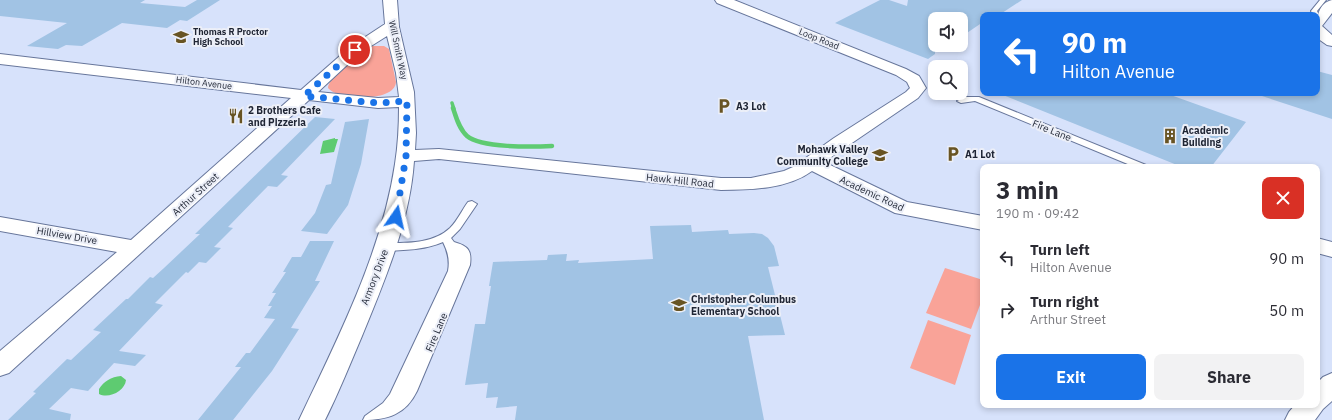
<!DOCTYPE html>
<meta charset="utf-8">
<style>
body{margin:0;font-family:"IBM Plex Sans",sans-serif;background:#f2f2f3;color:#2b2b33;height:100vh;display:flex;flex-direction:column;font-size:15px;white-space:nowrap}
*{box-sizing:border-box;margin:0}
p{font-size:13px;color:#7c7c81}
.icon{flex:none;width:22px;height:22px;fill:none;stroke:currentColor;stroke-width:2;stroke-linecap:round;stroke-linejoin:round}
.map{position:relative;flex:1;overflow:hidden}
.details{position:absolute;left:980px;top:164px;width:340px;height:244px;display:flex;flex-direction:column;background:#fff;border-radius:8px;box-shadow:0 2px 6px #0003}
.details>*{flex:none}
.top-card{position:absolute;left:980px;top:12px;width:340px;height:84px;border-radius:8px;box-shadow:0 2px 6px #0003;background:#1a73e8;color:#fff;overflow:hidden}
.controls{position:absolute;left:928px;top:12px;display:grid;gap:8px}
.controls a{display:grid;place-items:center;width:40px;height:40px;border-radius:8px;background:#fff;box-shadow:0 2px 6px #0003;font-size:20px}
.pin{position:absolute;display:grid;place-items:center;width:34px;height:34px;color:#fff;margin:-17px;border:2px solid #fff;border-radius:50%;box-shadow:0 1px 4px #0007}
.me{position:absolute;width:44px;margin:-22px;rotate:11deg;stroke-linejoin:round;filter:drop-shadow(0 0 3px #0008)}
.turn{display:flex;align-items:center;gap:14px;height:84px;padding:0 16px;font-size:18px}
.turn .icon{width:52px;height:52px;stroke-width:2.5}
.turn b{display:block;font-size:28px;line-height:34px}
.round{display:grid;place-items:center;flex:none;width:42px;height:42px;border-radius:8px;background:#f2f2f3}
.head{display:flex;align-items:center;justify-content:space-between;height:68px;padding:0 16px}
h1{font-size:24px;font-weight:700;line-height:30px}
.action{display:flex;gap:8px;margin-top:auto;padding:8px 16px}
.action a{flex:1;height:46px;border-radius:8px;background:#1a73e8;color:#fff;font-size:16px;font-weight:700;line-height:46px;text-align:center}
.action a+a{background:#f2f2f3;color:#2b2b33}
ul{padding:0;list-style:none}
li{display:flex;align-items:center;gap:12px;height:52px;padding:0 16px}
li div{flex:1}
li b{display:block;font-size:15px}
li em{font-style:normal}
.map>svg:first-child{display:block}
.green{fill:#f9a398}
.water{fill:#5ecb71}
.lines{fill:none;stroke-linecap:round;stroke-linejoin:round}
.stream-far1{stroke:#5ecb71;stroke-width:3.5}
.stream{stroke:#5ecb71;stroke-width:4.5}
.building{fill:#a1c3e4}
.service-casing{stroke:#67769b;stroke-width:2}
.minor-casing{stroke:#67769b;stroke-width:2}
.service{fill:#fff;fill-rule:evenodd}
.minor{fill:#fff;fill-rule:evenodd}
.route{stroke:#1a73e8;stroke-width:7;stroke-dasharray:0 12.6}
.labels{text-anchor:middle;stroke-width:4;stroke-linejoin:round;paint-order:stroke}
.far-poi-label{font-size:9px;font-weight:bold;fill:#1f2534;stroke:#eceff8;text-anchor:start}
.far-street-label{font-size:9px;fill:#1f2534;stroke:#eceff8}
.poi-label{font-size:10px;font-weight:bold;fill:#1f2534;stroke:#eceff8;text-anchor:start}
.street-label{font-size:10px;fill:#1f2534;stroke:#eceff8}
</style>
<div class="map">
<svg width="1332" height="420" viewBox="0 0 1332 420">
<rect width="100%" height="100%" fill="#d7e2fb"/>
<path class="green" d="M371 46H384L389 49 396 82C395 103 337 100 328 88 328 77 361 50 371 46Z
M945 268 983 280V297L971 329 926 313Z
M928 320 971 335 955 385 910 368Z"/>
<path class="water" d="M335 138V139H338L334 152 320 154 323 141Z
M121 376 126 380C125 391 109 399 99 394V389C104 381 111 377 121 376Z"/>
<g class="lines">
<path class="stream-far1" d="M452 103 454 109"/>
<path class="stream" d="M453 108C456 117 459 129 467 136 481 148 532 147 552 146"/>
</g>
<path class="building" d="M0 0H145L140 3 185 7 197 0H220L187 21 180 20 167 28 122 23 82 46 66 45 58 49 27 46 67 23 0 16Z
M880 0H889L907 6 908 0H1022L999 15H983V22L961 37V19H935V54L928 59 835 23Z
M1317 71 1332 75V119L1262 96V93H1317Z
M998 93H1165L1246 122 1211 167H1182Z
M315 117 335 119 281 175 288 176 277 187 268 186 228 227 233 228 214 247 221 248 206 263 199 262 188 273 186 272 155 303 163 305 119 351 146 355 135 366 114 363 88 391 71 388 49 409 71 414 70 420H8L36 393 33 392 67 359 71 360 101 332 93 330 126 299H128L150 277 153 278 164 268 200 234H195Z
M369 119 361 164 348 205 327 234 301 231 315 213 326 185 331 184 345 122Z
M691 225 692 232 728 230 729 234 754 233 762 234 768 238 774 246 779 266 768 267 785 335 748 336 764 420H515L517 406 496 408 498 397 486 398 488 383 465 385 475 324H485L491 286H489L493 262 547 260 548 255 567 254 566 261 579 260 578 263 653 259 650 226Z
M310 241H334L315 281H320L291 328 299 329 272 371 233 420H198L241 367H235L246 353H250L275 319 264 318 272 306H268L276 293H272L286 272H283L292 257H301Z"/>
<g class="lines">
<defs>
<path id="service" d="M1320 0H1326L1317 11 1319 15 1317 17V15H1313L1311 11Z
M965 97H979L1146 165 1148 167H1135L975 101 961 103 957 101Z
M472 201 477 204 460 229 451 238 454 242C468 246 472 250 470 265L417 391C406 414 388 420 363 420L365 416 383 403 390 394 448 271C450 260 448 252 443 242 424 250 405 250 385 251L381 250 380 247 381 244 385 243C407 243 433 244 450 228 458 220 462 210 468 202Z"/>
<path id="minor" d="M383 0H397L399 27 414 92 416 133 415 150 439 149 721 178H751L784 171 793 167 834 138 906 92 910 88 907 82 896 75 717 3 715 0H734L906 69 919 76 926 88 918 98 824 162 907 202 983 216V230L895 213 812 171C788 189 750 190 721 190L439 159 414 161C410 221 385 280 362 336 350 364 339 392 325 420H299C337 340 382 252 395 164 398 145 399 126 399 107L378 108 309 100 9 373 0 376V351L117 252 0 231V217L131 240 291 98 0 64V54L301 90 350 47 385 24ZM387 36 396 73 399 97 378 98 318 92 360 53Z
M1332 0V13L1322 26 1332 35V46L1327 45 1317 38C1317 24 1315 4 1332 0Z
M1317 238 1332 242V257L1317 253Z
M1332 373V401L1323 409 1315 420H1285L1289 412 1295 405H1317V383L1323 377Z"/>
</defs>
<use href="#service" class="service-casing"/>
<use href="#minor" class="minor-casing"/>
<use href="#service" class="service"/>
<use href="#minor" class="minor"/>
</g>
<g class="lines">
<path class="route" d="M355 50 304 96 378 103 407 101 406 156 396 217"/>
</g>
<defs>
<symbol id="school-bare" viewBox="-9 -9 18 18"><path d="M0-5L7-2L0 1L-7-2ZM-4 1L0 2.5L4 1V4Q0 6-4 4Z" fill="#685423" stroke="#eceff8" stroke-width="2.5" paint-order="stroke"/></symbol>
<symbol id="parking-bare" viewBox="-9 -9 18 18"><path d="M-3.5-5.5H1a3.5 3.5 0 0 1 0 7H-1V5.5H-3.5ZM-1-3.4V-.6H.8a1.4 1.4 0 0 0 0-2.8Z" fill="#685423" stroke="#eceff8" stroke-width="2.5" paint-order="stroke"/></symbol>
<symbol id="restaurant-bare" viewBox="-9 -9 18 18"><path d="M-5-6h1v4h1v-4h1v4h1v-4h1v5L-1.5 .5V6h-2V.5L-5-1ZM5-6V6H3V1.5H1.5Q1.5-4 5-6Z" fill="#685423" stroke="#eceff8" stroke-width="2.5" paint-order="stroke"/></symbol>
<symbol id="building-bare" viewBox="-9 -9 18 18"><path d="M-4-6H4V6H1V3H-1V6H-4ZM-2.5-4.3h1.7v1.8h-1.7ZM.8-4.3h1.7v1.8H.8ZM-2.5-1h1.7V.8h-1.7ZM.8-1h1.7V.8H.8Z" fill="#685423" stroke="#eceff8" stroke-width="2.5" paint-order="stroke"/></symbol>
<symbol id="university-bare" viewBox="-9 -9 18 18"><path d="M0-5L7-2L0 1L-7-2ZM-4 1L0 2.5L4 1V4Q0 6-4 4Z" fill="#685423" stroke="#eceff8" stroke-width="2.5" paint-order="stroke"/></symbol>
</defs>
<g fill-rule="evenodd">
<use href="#school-bare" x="170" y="26" width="22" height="22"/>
<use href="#parking-bare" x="713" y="95" width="22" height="22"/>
<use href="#restaurant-bare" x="225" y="105" width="22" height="22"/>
<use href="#building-bare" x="1159" y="125" width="22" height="22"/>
<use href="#parking-bare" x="942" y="143" width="22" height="22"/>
<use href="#university-bare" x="869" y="144" width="22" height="22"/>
<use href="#school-bare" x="668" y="294" width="22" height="22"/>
</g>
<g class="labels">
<g class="far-poi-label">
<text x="193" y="35">Thomas R Proctor<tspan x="193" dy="10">High School</tspan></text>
</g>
<g class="far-street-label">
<text transform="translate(819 39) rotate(22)" y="3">Loop Road</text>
<text transform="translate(398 50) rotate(78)" y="3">Will Smith Way</text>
<text transform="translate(204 83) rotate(7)" y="3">Hilton Avenue</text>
</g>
<g class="poi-label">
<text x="736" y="110">A3 Lot</text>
<text x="248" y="114">2 Brothers Cafe<tspan x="248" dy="12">and Pizzeria</tspan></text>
<text x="1182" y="134">Academic<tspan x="1182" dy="12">Building</tspan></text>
<text x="868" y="153" text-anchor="end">Mohawk Valley<tspan x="868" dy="12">Community College</tspan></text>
<text x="965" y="158">A1 Lot</text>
<text x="691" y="303">Christopher Columbus<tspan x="691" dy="12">Elementary School</tspan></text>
</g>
<g class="street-label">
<text transform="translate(1052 130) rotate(22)" y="4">Fire Lane</text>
<text transform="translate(680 180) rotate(6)" y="4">Hawk Hill Road</text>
<text transform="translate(872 193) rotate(25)" y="4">Academic Road</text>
<text transform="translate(195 194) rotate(-42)" y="4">Arthur Street</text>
<text transform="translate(67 235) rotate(10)" y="4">Hillview Drive</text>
<text transform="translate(374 277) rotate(-69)" y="4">Armory Drive</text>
<text transform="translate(436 332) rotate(-67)" y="4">Fire Lane</text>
</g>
</g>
</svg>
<div class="controls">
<a><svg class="icon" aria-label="sound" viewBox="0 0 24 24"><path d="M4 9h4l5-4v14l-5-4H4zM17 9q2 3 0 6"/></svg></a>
<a><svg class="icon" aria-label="search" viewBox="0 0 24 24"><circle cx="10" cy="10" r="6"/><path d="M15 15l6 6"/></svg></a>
</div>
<div class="pin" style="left:355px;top:50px;background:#d93025"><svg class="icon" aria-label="arrive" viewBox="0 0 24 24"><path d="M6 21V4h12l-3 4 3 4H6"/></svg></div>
<svg class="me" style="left:396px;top:217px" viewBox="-20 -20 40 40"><path d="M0-17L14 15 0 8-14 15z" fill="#1a73e8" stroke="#fff" stroke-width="4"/></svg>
<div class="top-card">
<div class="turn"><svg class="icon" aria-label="left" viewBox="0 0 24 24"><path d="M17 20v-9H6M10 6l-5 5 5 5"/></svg><div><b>90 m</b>Hilton Avenue</div></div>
</div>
<section class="details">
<div class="head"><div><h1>3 min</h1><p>190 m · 09:42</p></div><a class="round" style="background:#d93025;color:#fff"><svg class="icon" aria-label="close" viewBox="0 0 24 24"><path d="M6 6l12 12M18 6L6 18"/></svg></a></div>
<ul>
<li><svg class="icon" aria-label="left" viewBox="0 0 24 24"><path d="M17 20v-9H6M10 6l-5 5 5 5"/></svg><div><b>Turn left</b><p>Hilton Avenue</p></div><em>90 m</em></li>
<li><svg class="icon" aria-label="right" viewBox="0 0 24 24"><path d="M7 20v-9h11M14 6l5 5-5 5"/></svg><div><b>Turn right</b><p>Arthur Street</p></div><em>50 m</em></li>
</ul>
<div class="action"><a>Exit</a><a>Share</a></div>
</section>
</div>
